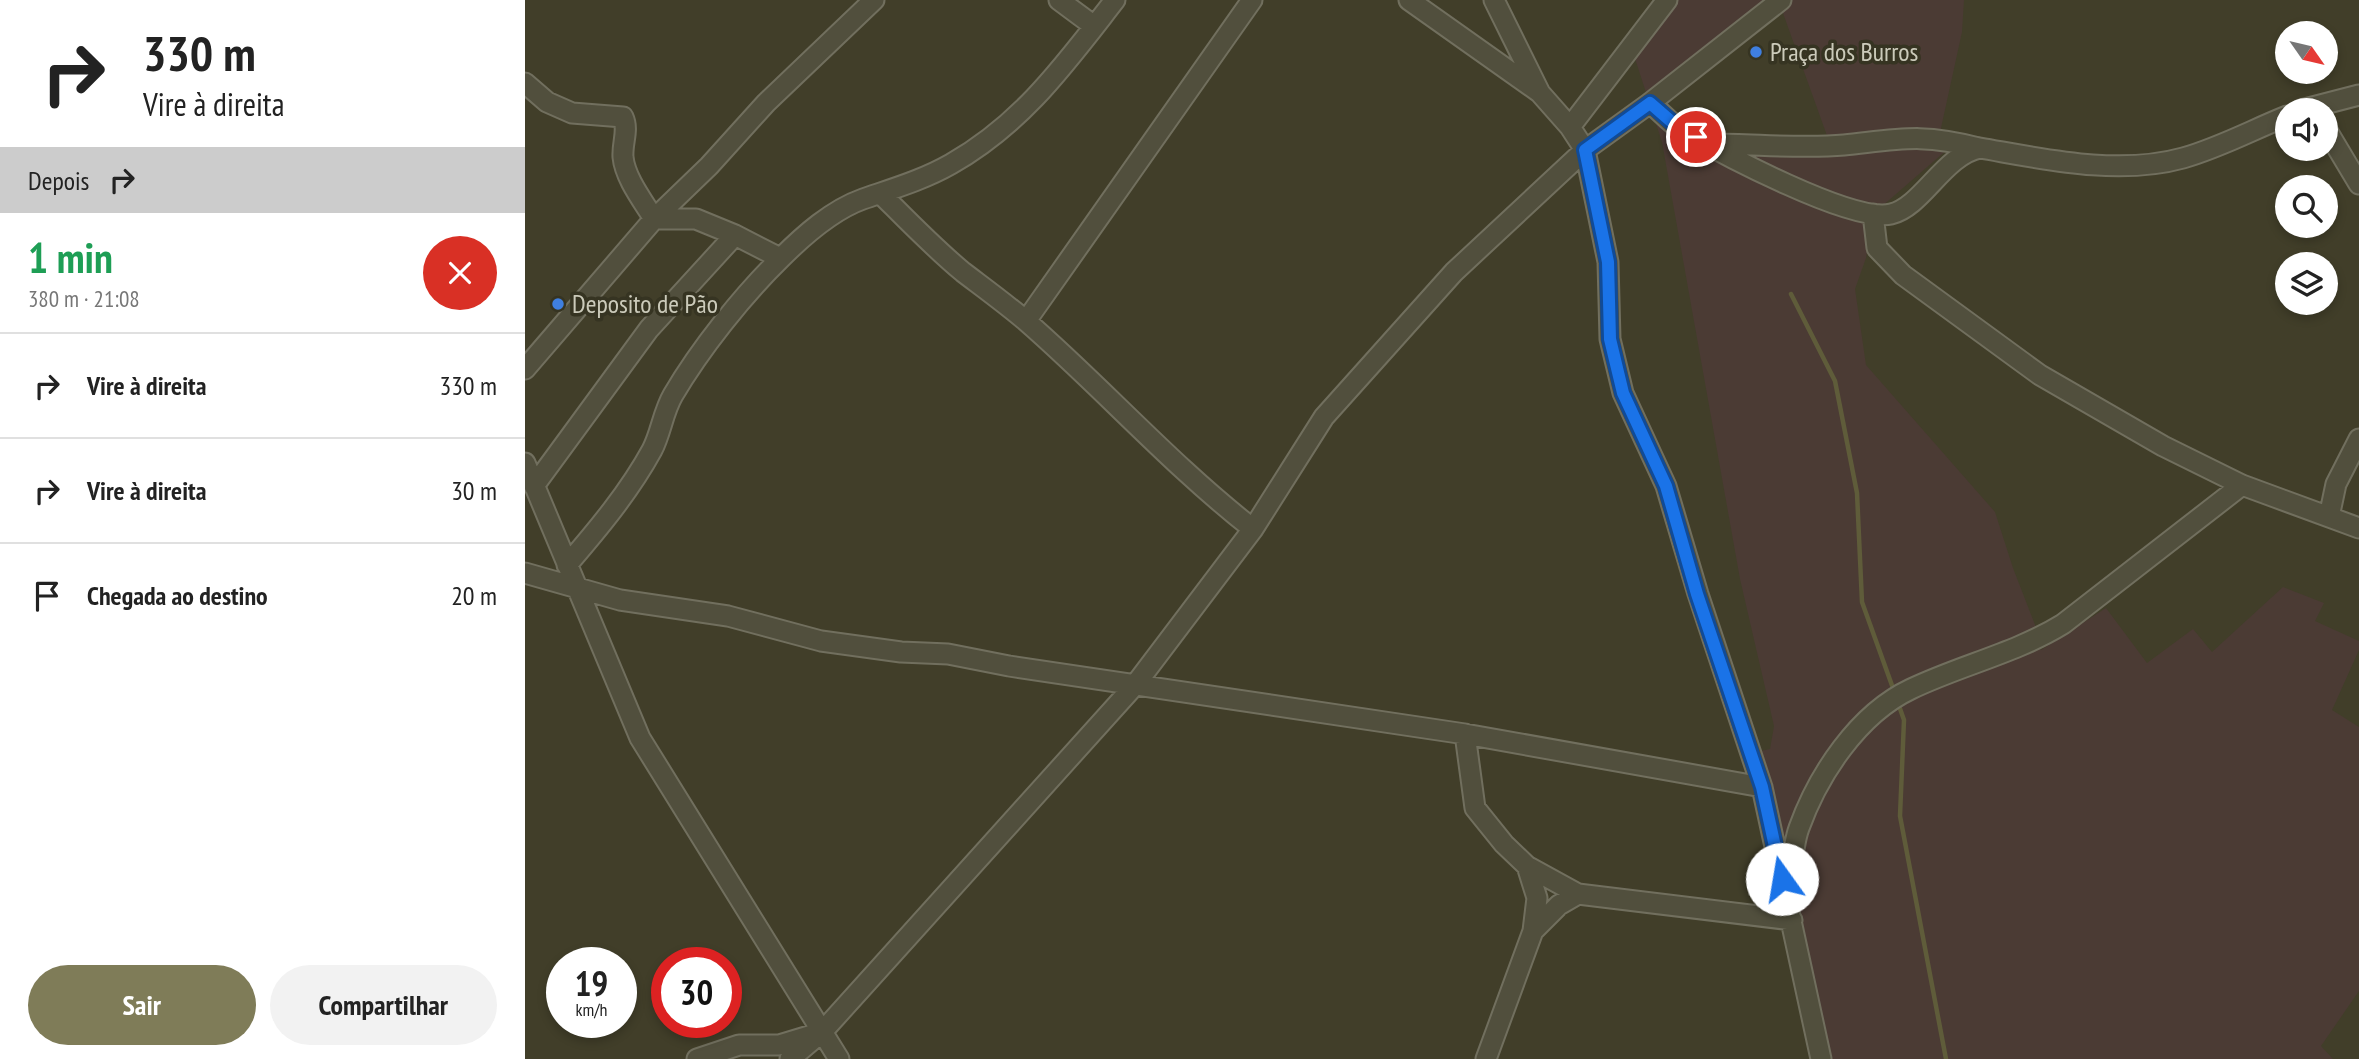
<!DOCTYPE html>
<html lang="pt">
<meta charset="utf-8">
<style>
body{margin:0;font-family:"PT Sans Narrow",sans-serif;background:#f2f2f2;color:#222;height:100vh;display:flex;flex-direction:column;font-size:26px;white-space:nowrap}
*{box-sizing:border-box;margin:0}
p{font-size:23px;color:#767676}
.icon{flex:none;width:38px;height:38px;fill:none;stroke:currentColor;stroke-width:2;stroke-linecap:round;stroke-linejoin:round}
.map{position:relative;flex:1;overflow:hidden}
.sheet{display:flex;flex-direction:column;background:#fff;width:525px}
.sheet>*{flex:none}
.hud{background:#fff;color:#222;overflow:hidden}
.needle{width:46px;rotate:124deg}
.controls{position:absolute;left:1750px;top:21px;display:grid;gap:14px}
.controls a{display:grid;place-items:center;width:63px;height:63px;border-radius:50%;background:#fff;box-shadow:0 4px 10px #0003;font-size:35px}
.speed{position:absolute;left:21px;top:947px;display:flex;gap:14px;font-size:35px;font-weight:700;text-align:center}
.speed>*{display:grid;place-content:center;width:91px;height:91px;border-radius:50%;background:#fff;box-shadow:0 4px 10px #0003;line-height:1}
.speed small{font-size:18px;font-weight:400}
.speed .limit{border:10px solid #d22;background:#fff;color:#111}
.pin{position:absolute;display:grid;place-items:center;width:60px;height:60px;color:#fff;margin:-30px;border:4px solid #fff;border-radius:50%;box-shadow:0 2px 7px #0007}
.me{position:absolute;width:77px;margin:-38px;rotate:347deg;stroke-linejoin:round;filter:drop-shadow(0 0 5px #0008)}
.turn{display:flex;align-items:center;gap:24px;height:147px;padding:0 28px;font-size:32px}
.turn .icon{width:91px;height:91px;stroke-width:2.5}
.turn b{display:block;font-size:49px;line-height:60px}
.then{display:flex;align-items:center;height:66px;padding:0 28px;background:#0003;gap:14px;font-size:26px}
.round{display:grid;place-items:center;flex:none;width:74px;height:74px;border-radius:37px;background:#f2f2f2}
.overview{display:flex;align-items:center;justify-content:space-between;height:119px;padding:0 28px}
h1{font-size:42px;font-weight:800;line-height:52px;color:#1e9e55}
.action{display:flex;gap:14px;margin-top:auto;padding:14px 28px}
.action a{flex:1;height:80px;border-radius:42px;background:#7f7c58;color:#fff;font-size:28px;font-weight:800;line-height:80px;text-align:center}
.action a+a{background:#f2f2f2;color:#222}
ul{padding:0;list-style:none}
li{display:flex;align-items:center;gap:21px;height:105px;padding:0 28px;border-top:2px solid #e0e0e0}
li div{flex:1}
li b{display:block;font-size:26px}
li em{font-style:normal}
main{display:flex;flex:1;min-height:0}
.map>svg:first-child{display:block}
.green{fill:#4b3b34;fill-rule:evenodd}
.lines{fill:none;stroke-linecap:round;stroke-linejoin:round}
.stream{stroke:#5f5c3a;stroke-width:4.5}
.street-casing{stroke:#716f5e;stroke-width:23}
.street{stroke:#514f3d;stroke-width:19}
.route-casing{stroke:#114b97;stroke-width:18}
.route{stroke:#1a73e8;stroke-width:12}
.shop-dot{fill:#3f7fe0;stroke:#363422;stroke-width:2.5}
.labels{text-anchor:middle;stroke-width:7;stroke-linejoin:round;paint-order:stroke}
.poi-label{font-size:26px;fill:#cbcaba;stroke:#363422;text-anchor:start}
</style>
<main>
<section class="sheet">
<div class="hud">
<div class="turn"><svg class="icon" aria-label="right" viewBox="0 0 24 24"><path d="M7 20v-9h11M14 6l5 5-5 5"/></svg><div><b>330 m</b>Vire à direita</div></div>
<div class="then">Depois<svg class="icon" aria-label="right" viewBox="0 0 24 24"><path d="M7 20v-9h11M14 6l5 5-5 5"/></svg></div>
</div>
<div class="overview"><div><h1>1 min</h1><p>380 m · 21:08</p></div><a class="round" style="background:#d93025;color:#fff"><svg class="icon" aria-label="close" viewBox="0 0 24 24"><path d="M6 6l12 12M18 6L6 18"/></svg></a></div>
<ul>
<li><svg class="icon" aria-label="right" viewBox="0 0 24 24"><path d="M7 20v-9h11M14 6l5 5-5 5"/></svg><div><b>Vire à direita</b></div><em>330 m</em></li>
<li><svg class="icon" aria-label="right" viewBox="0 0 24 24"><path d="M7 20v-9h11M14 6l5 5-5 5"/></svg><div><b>Vire à direita</b></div><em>30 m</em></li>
<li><svg class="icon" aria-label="arrive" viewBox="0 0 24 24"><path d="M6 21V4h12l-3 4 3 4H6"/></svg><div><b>Chegada ao destino</b></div><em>20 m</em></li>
</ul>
<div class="action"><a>Sair</a><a>Compartilhar</a></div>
</section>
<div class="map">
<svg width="1834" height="1059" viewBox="0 0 1834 1059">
<rect width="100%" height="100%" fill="#413e29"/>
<path class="green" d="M1142 0H1439L1437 32 1416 128 1424 148 1348 214 1341 258 1330 289 1341 365 1470 512 1488 568 1512 630 1516 650 1581 608 1622 663 1668 629 1687 652 1758 587 1799 603 1790 621 1834 641V650L1807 710 1834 727V991L1796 1046 1808 1059H1296L1226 753 1245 749 1249 726 1215 579 1137 142 1106 46ZM1254 2 1305 144H1186L1126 103Z"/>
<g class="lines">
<path class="stream" d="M1266 294 1310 381 1332 493 1337 602 1369 691
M1373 703 1379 720 1375 816 1421 1059"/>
<defs>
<path id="street" d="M534 0 569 26
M884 0 1014 92
M969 0 1015 93 1045 127 1060 150 1083 262 1085 339 1098 393 1141 486 1173 594 1237 787 1296 1059
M0 83 22 102 47 113 98 117C104 130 97 142 98 157 100 178 118 201 129 219H171L210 235 255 258
M1125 103C1136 112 1146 124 1158 131 1196 153 1327 223 1366 214 1397 207 1419 155 1455 148 1519 159 1593 176 1658 158 1694 148 1727 130 1762 116
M1776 110 1834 95
M1045 127 1142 0
M1801 129 1834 184
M1188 144C1231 144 1277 149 1319 145 1376 139 1397 133 1454 148
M357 195C383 221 409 248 438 272 459 288 481 304 501 321 579 389 646 465 728 529
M1348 214 1352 248 1378 275 1515 375 1638 446 1717 485 1834 528
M501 321 727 0
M0 369 129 219 184 166 241 103 349 0
M0 463 115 738 314 1059
M9 486 124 329 210 235
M1804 517 1811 484 1834 439
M42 565C73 529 104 492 127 450 136 433 138 412 148 395 175 349 218 295 256 258 279 235 307 210 338 199 367 189 398 180 426 164 498 123 540 64 590 0
M0 573 95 600 203 616 296 641 376 652 423 654 484 666 940 734 1237 787
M940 734 950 808 979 844 1002 866 1053 894
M1264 892C1267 872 1267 847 1274 828 1293 775 1333 714 1386 689 1436 665 1491 653 1538 624L1717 485
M1008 931 1034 905 1053 894 1267 920
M172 1059 214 1045H254L287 1035
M265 1059 298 1031 610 685 728 529 799 417 929 272 1060 150 1125 103 1256 0
M961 1059 1008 931 1012 898 1002 866"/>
</defs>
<use href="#street" class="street-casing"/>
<use href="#street" class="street"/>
</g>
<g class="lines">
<defs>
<path id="route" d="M1171 137 1156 130 1125 103 1060 150 1083 262 1085 339 1098 393 1141 486 1172 594 1237 787 1257 879"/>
</defs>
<use href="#route" class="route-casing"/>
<use href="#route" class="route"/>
</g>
<g class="shop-dot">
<circle cx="1231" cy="52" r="7"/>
<circle cx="33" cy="304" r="7"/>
</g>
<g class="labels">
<g class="poi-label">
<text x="1245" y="61">Praça dos Burros</text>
<text x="47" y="313">Deposito de Pão</text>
</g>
</g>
</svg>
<div class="controls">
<a><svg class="needle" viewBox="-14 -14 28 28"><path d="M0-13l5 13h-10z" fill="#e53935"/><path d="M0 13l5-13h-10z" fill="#767676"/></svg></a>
<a><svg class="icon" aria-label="sound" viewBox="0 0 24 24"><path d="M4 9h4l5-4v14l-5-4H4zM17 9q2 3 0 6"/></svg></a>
<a><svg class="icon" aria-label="search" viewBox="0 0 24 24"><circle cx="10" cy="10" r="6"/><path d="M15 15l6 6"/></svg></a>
<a><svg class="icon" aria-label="layers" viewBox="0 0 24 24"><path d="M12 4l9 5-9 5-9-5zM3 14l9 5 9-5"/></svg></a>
</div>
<div class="speed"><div>19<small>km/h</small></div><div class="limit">30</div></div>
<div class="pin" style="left:1171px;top:137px;background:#d93025"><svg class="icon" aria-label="arrive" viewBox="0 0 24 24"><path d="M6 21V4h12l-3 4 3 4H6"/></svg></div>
<svg class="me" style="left:1257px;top:879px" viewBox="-20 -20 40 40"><circle r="19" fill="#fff"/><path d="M0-13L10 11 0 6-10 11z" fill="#1a73e8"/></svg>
</div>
</main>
